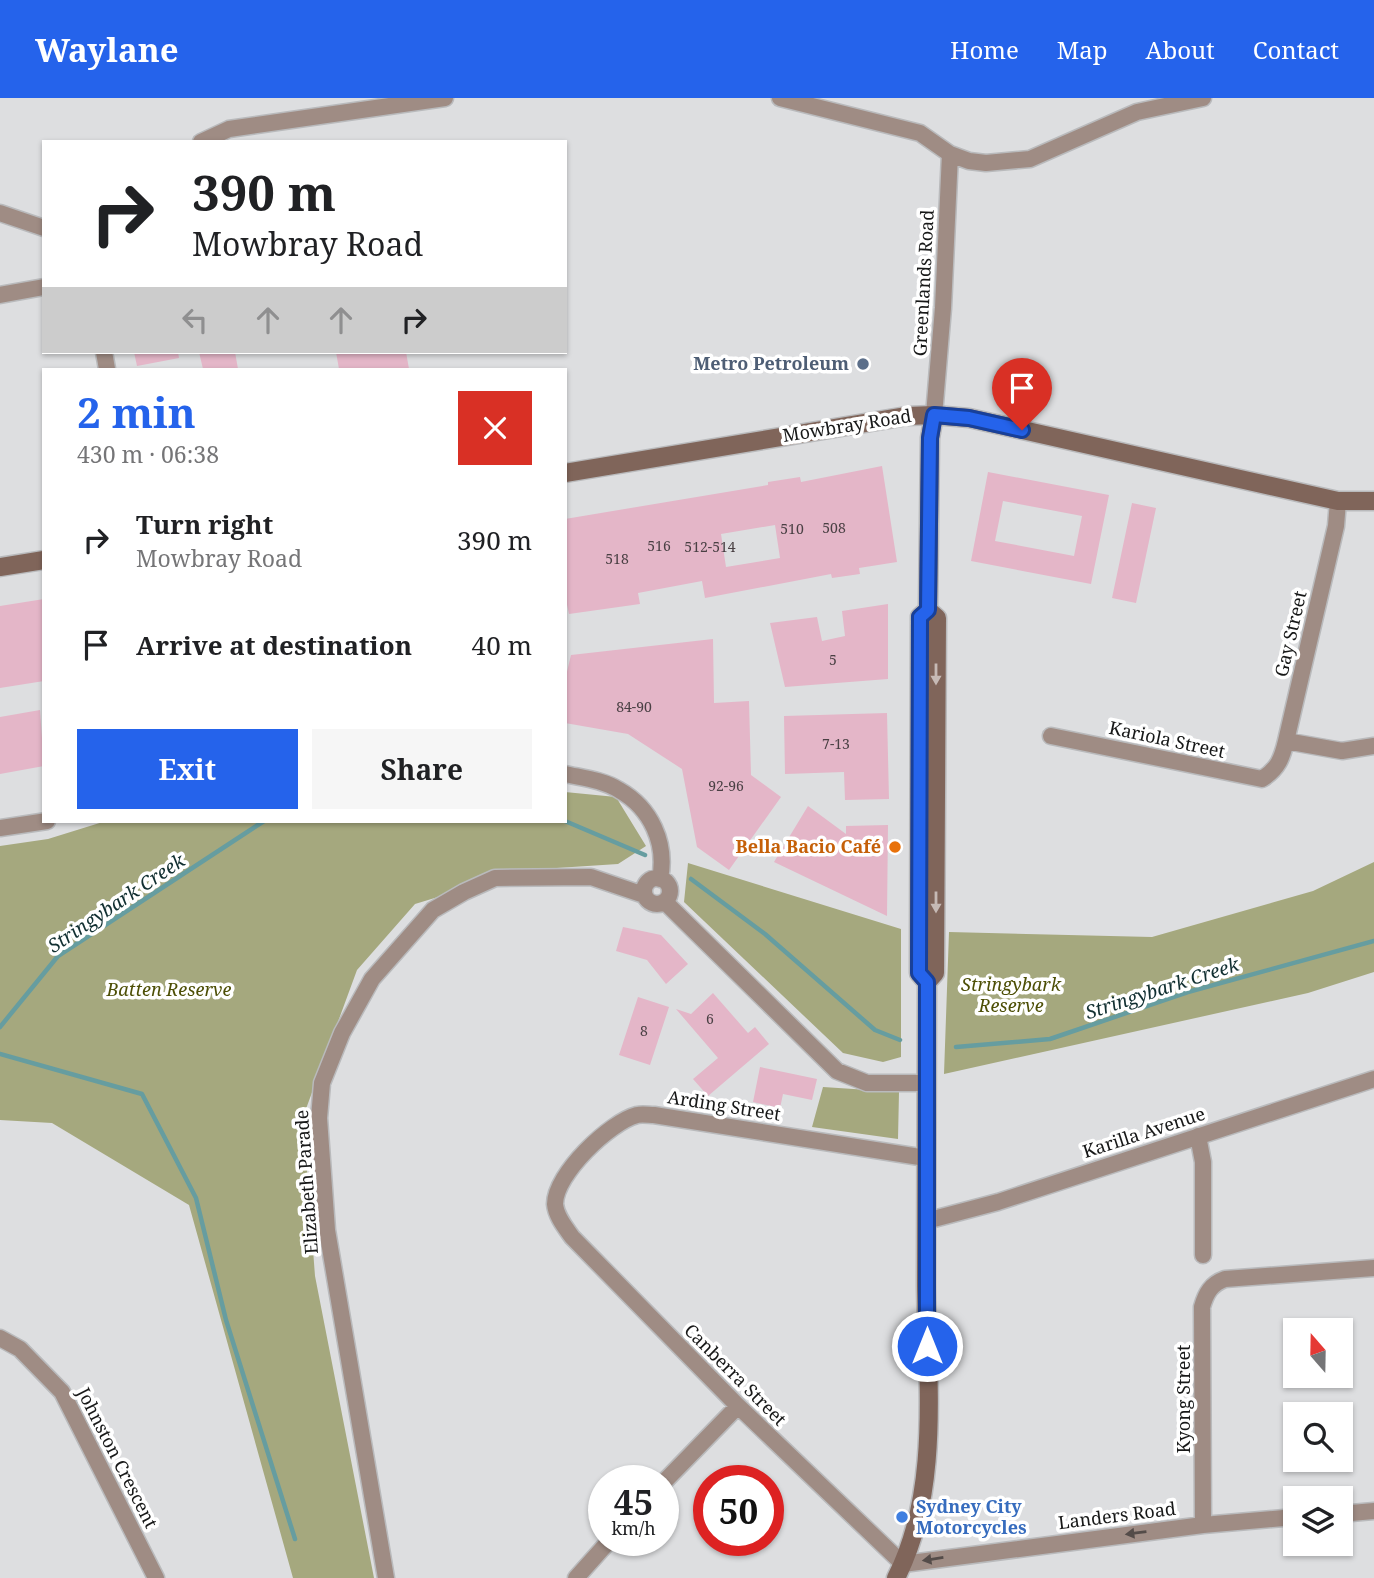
<!DOCTYPE html>
<meta charset="utf-8">
<style>
body{margin:0;font-family:"Noto Serif",serif;background:#f6f6f6;color:#202124;height:100vh;display:flex;flex-direction:column;font-size:26px;white-space:nowrap}
*{box-sizing:border-box;margin:0}
p{font-size:23px;color:#757577}
.icon{flex:none;width:38px;height:38px;fill:none;stroke:currentColor;stroke-width:2;stroke-linecap:round;stroke-linejoin:round}
.map{position:relative;flex:1;overflow:hidden}
.drawer{position:absolute;left:42px;top:270px;width:525px;height:455px;display:flex;flex-direction:column;background:#fff;border-radius:0px;box-shadow:0 2px 5px #0004}
.drawer>*{flex:none}
.guide{position:absolute;left:42px;top:42px;width:525px;height:214px;border-radius:0px;box-shadow:0 2px 5px #0004;background:#fff;color:#202124;overflow:hidden}
.needle{width:46px;rotate:340deg}
.buttons{position:absolute;left:1283px;top:1220px;display:grid;gap:14px}
.buttons a{display:grid;place-items:center;width:70px;height:70px;border-radius:0px;background:#fff;box-shadow:0 2px 5px #0004;font-size:35px}
.speed{position:absolute;left:588px;top:1367px;display:flex;gap:14px;font-size:35px;font-weight:700;text-align:center}
.speed>*{display:grid;place-content:center;width:91px;height:91px;border-radius:50%;background:#fff;box-shadow:0 2px 5px #0004;line-height:1}
.speed small{font-size:18px;font-weight:400}
.speed .limit{border:10px solid #d22;background:#fff;color:#111}
.pin{position:absolute;display:grid;place-items:center;width:60px;height:60px;color:#fff;margin:-72px -30px;border-radius:50% 50% 50% 0;rotate:-45deg;box-shadow:0 0 7px #0007}
.pin .icon{rotate:45deg}
.me{position:absolute;width:77px;margin:-38px;rotate:0deg;stroke-linejoin:round;filter:drop-shadow(0 0 5px #0008)}
.turn{display:flex;align-items:center;gap:24px;height:147px;padding:0 35px;font-size:32px}
.turn .icon{width:91px;height:91px;stroke-width:2.5}
.turn b{display:block;font-size:49px;line-height:60px}
.lanes{display:flex;align-items:center;height:66px;padding:0 35px;background:#0003;justify-content:center;gap:35px;direction:ltr}
.lanes .off{opacity:.35}
.round{display:grid;place-items:center;flex:none;width:74px;height:74px;border-radius:0px;background:#f6f6f6}
.summary{display:flex;align-items:center;justify-content:space-between;height:119px;padding:0 35px}
h1{font-size:42px;font-weight:700;line-height:52px;color:#2563eb}
.cta{display:flex;gap:14px;margin-top:auto;padding:14px 35px}
.cta a{flex:1;height:80px;border-radius:0px;background:#2563eb;color:#fff;font-size:28px;font-weight:700;line-height:80px;text-align:center}
.cta a+a{background:#f6f6f6;color:#202124}
ul{padding:0;list-style:none}
li{display:flex;align-items:center;gap:21px;height:105px;padding:0 35px}
li div{flex:1}
li b{display:block;font-size:26px}
li em{font-style:normal}
header{display:flex;align-items:center;gap:42px;box-sizing:border-box;height:98px;padding:0 35px;background:#2563eb;color:#fff}
header strong{font-size:33px}
nav{display:flex;gap:38px;margin-inline-start:auto;font-size:24px}
.map>svg:first-child{display:block}
.forest{fill:#a5a87e}
.lines{fill:none;stroke-linecap:round;stroke-linejoin:round}
.stream{stroke:#669da0;stroke-width:4.5}
.building{fill:#e4b6c8;fill-rule:evenodd}
.street-casing{stroke:#b9babc;stroke-width:19}
.secondary-casing{stroke:#b9babc;stroke-width:21}
.street{stroke:#9f8c84;stroke-width:16}
.secondary{stroke:#80655a;stroke-width:18}
.oneway{fill:#c6bab5}
.oneway2{fill:#544c49}
.route-casing{stroke:#184099;stroke-width:18}
.route{stroke:#2563eb;stroke-width:12}
.service-dot{fill:#5c6f8a;stroke:#fff;stroke-width:2.5}
.food-dot{fill:#e8710a;stroke:#fff;stroke-width:2.5}
.shop-dot{fill:#3f7fe0;stroke:#fff;stroke-width:2.5}
.labels{text-anchor:middle;stroke-width:7;stroke-linejoin:round;paint-order:stroke}
.number-label{font-size:14px;fill:#4a4044}
.street-label{font-size:18px;fill:#171818;stroke:#fff}
.service-label{font-size:18px;font-weight:bold;fill:#4e5e75;stroke:#fff;text-anchor:end}
.food-label{font-size:18px;font-weight:bold;fill:#c56008;stroke:#fff;text-anchor:end}
.park-label{font-size:18px;font-style:italic;fill:#4d4f06;stroke:#fff}
.shop-label{font-size:18px;font-weight:bold;fill:#366cbe;stroke:#fff;text-anchor:start}
.water-label{font-size:19px;font-style:italic;fill:#112f31;stroke:#fff}
</style>
<header>
<strong>Waylane</strong>
<nav><a>Home</a><a>Map</a><a>About</a><a>Contact</a></nav>
</header>
<div class="map">
<svg width="1374" height="1480" viewBox="0 0 1374 1480">
<rect width="100%" height="100%" fill="#dddee0"/>
<path class="forest" d="M565 694 616 699 646 748 618 766 526 772 415 806 357 872 303 1019 315 1178 374 1480H293L189 1107 52 1025 0 1022V748L48 741 106 723H565Z
M1374 764V874L1308 895 944 976 949 834 1152 839 1313 793Z
M688 765 901 831V959L883 964 843 955 684 804Z
M823 989 899 994 898 1041 812 1029Z"/>
<g class="lines">
<path class="stream" d="M565 723 645 757
M691 781 765 836 875 932 900 942
M0 929 58 858 264 723
M956 949 1050 941 1188 894 1374 843
M0 956 142 996 196 1100 226 1222 295 1441"/>
</g>
<path class="building" d="M134 254H178L179 260 137 268Z
M199 254H235L238 271H203Z
M336 254H406L409 271H339Z
M882 368 897 464 859 470 860 476 832 480 831 476 705 500 702 483 638 495 640 506 569 516 565 497V421L768 387V384L800 379 801 384ZM775 427 780 460 726 469 721 436Z
M988 374 1109 397 1091 486 971 463ZM1003 403 1082 418 1074 458 995 443Z
M1132 405 1156 410 1136 505 1112 500Z
M44 501V583L0 590V508Z
M888 506V581L785 589 770 525 817 519 822 543 845 538 842 513Z
M713 541 714 605 749 603 751 677 781 699 729 772 697 749 682 671 628 636 565 625V582L571 557Z
M40 612 44 668 0 676V619Z
M887 615 889 701 845 702 844 674 785 676 784 618Z
M808 708 846 736V728L888 727 887 818 774 764Z
M623 829 661 837 688 866 666 886 647 862 616 853Z
M713 895 748 935 755 929 769 946 708 998 693 981 718 960 676 911 691 916Z
M638 899 669 909 650 967 619 957Z
M760 969 817 981 812 1002 783 996 780 1010 753 1004Z"/>
<g class="lines">
<defs>
<path id="street" d="M780 0 920 35 950 56 969 63 986 65 1030 61 1137 14 1203 0
M201 44 229 31 445 0
M0 115 44 130
M0 197 44 189
M104 254 107 271
M934 317 943 210 950 56
M1051 638 1262 681C1278 671 1282 660 1286 643L1336 428 1338 403
M1286 643 1342 653 1374 648
M565 676C583 680 603 682 619 692 651 710 667 745 660 781
M0 730 47 723
M644 793a13 13 0 1 1 26 0a13 13 0 1 1-26 0Z
M665 804 837 973 867 985H926
M1198 1038 1203 1064V1157
M926 1060 654 1017C649 1017 642 1016 637 1017 610 1024 555 1076 555 1106 556 1118 565 1129 572 1139L738 1308 903 1466 1203 1427 1295 1419
M926 1123 998 1104 1374 981
M0 1240 20 1251 62 1294 156 1480
M663 1385 738 1308
M1340 1416 1374 1413
M1203 1427 1202 1209C1206 1195 1211 1186 1225 1181L1374 1170
M386 1480 327 1132 319 1020 322 985 342 935 372 881 433 812 464 794 495 780 591 779 644 797
M576 1480 610 1442"/>
<path id="secondary" d="M565 375 907 318 934 317 969 320 1338 403H1374
M0 469 44 462
M927 884 919 875 920 519 928 512 930 340 934 317
M896 1480C941 1392 927 1282 926 1187 926 1086 926 985 927 884L935 875 937 520 928 512"/>
</defs>
<use href="#street" class="street-casing"/>
<use href="#secondary" class="secondary-casing"/>
<use href="#street" class="street"/>
<use href="#secondary" class="secondary"/>
</g>
<defs><path id="oneway-solid" d="M-6-.8H1V-3.2L6.5 0L1 3.2V.8H-6Z" transform="scale(1.75)"/></defs>
<g class="oneway">
<use href="#oneway-solid" transform="translate(936 576) rotate(90)"/>
<use href="#oneway-solid" transform="translate(936 804) rotate(90)"/>
</g>
<g class="oneway2">
<use href="#oneway-solid" transform="translate(1136 1435) rotate(173)"/>
<use href="#oneway-solid" transform="translate(933 1461) rotate(171)"/>
</g>
<g class="lines">
<defs>
<path id="route" d="M927 1248V884L919 875 920 519 928 512 930 340 934 317 969 320 1022 332"/>
</defs>
<use href="#route" class="route-casing"/>
<use href="#route" class="route"/>
</g>
<circle class="service-dot" cx="863" cy="266" r="7"/>
<circle class="food-dot" cx="895" cy="749" r="7"/>
<circle class="shop-dot" cx="902" cy="1419" r="7"/>
<g class="labels">
<g class="number-label">
<text x="834" y="435">508</text>
<text x="792" y="436">510</text>
<text x="659" y="453">516</text>
<text x="710" y="454">512-514</text>
<text x="617" y="466">518</text>
<text x="833" y="567">5</text>
<text x="634" y="614">84-90</text>
<text x="836" y="651">7-13</text>
<text x="726" y="693">92-96</text>
<text x="710" y="926">6</text>
<text x="644" y="938">8</text>
</g>
<g class="street-label">
<text transform="translate(924 185) rotate(-87)" y="6">Greenlands Road</text>
<text transform="translate(847 328) rotate(-9)" y="6">Mowbray Road</text>
<text transform="translate(1291 536) rotate(-77)" y="6">Gay Street</text>
<text transform="translate(1167 642) rotate(12)" y="6">Kariola Street</text>
<text transform="translate(724 1008) rotate(9)" y="6">Arding Street</text>
<text transform="translate(1144 1035) rotate(-18)" y="6">Karilla Avenue</text>
<text transform="translate(307 1084) rotate(-94)" y="6">Elizabeth Parade</text>
<text transform="translate(735 1277) rotate(45)" y="6">Canberra Street</text>
<text transform="translate(1184 1301) rotate(-90)" y="6">Kyong Street</text>
<text transform="translate(117 1360) rotate(63)" y="6">Johnston Crescent</text>
<text transform="translate(1117 1418) rotate(-7)" y="6">Landers Road</text>
</g>
<g class="service-label">
<text x="849" y="272">Metro Petroleum</text>
</g>
<g class="food-label">
<text x="881" y="755">Bella Bacio Café</text>
</g>
<g class="park-label">
<text x="1011" y="893">Stringybark<tspan x="1011" dy="21">Reserve</tspan></text>
<text x="169" y="898">Batten Reserve</text>
</g>
<g class="shop-label">
<text x="916" y="1415">Sydney City<tspan x="916" dy="21">Motorcycles</tspan></text>
</g>
<g class="water-label">
<text transform="translate(116 805) rotate(-34)" y="7">Stringybark Creek</text>
<text transform="translate(1162 890) rotate(-18)" y="7">Stringybark Creek</text>
</g>
</g>
</svg>
<div class="buttons">
<a><svg class="needle" viewBox="-14 -14 28 28"><path d="M0-13l5 13h-10z" fill="#e53935"/><path d="M0 13l5-13h-10z" fill="#757577"/></svg></a>
<a><svg class="icon" aria-label="search" viewBox="0 0 24 24"><circle cx="10" cy="10" r="6"/><path d="M15 15l6 6"/></svg></a>
<a><svg class="icon" aria-label="layers" viewBox="0 0 24 24"><path d="M12 4l9 5-9 5-9-5zM3 14l9 5 9-5"/></svg></a>
</div>
<div class="speed"><div>45<small>km/h</small></div><div class="limit">50</div></div>
<div class="pin" style="left:1022px;top:332px;background:#d93025"><svg class="icon" aria-label="arrive" viewBox="0 0 24 24"><path d="M6 21V4h12l-3 4 3 4H6"/></svg></div>
<svg class="me" style="left:927px;top:1248px" viewBox="-20 -20 40 40"><circle r="17" fill="#2563eb" stroke="#fff" stroke-width="3"/><path d="M0-11L8 9 0 5-8 9z" fill="#fff"/></svg>
<div class="guide">
<div class="turn"><svg class="icon" aria-label="right" viewBox="0 0 24 24"><path d="M7 20v-9h11M14 6l5 5-5 5"/></svg><div><b>390 m</b>Mowbray Road</div></div>
<div class="lanes"><svg class="icon off" aria-label="left" viewBox="0 0 24 24"><path d="M17 20v-9H6M10 6l-5 5 5 5"/></svg><svg class="icon off" aria-label="ahead" viewBox="0 0 24 24"><path d="M12 20V5M6 11l6-6 6 6"/></svg><svg class="icon off" aria-label="ahead" viewBox="0 0 24 24"><path d="M12 20V5M6 11l6-6 6 6"/></svg><svg class="icon" aria-label="right" viewBox="0 0 24 24"><path d="M7 20v-9h11M14 6l5 5-5 5"/></svg></div>
</div>
<section class="drawer">
<div class="summary"><div><h1>2 min</h1><p>430 m · 06:38</p></div><a class="round" style="background:#d93025;color:#fff"><svg class="icon" aria-label="close" viewBox="0 0 24 24"><path d="M6 6l12 12M18 6L6 18"/></svg></a></div>
<ul>
<li><svg class="icon" aria-label="right" viewBox="0 0 24 24"><path d="M7 20v-9h11M14 6l5 5-5 5"/></svg><div><b>Turn right</b><p>Mowbray Road</p></div><em>390 m</em></li>
<li><svg class="icon" aria-label="arrive" viewBox="0 0 24 24"><path d="M6 21V4h12l-3 4 3 4H6"/></svg><div><b>Arrive at destination</b></div><em>40 m</em></li>
</ul>
<div class="cta"><a>Exit</a><a>Share</a></div>
</section>
</div>
